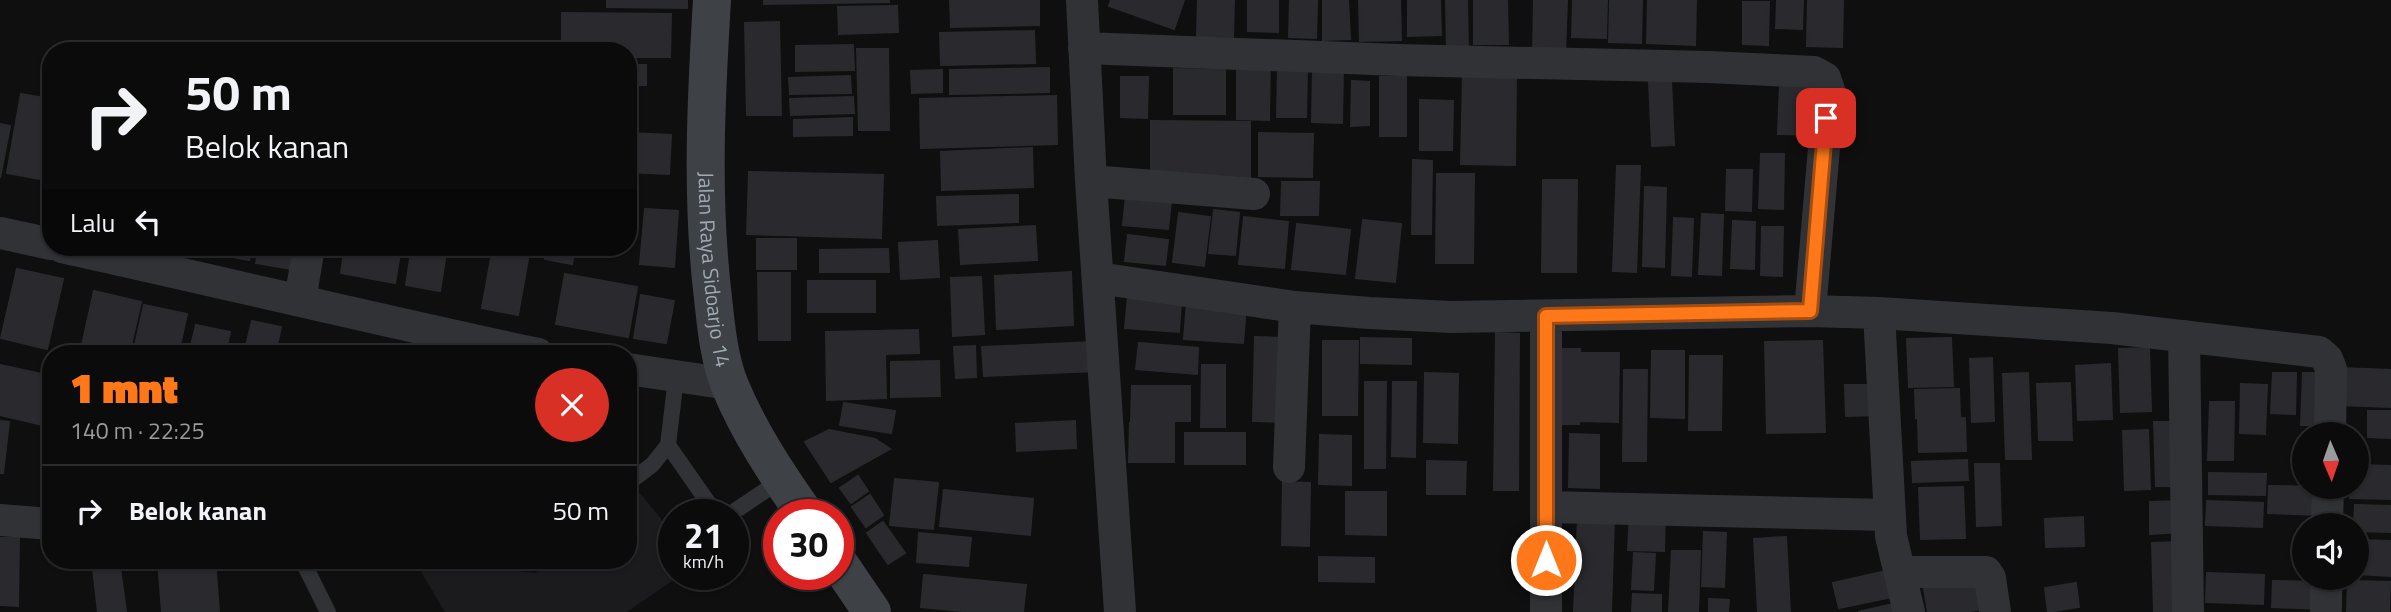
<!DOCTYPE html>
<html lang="id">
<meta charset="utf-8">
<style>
body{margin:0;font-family:"Titillium Web",sans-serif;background:#141415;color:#f1f3f6;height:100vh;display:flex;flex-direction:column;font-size:26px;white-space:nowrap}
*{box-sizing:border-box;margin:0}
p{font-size:23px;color:#9a9b9d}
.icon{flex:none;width:38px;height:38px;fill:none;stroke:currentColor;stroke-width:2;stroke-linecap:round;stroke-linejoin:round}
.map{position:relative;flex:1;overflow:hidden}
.panel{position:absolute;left:42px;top:345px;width:595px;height:224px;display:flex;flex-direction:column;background:#0b0b0c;border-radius:28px;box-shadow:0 2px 5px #0004,0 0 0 2px #2b2b2d}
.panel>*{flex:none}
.top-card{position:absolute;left:42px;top:42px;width:595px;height:214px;border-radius:28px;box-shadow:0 2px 5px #0004,0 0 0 2px #2b2b2d;background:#0b0b0c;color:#f1f3f6;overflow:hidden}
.needle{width:46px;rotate:178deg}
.controls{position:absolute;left:2292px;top:422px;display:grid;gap:14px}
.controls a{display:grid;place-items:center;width:77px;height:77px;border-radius:50%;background:#0b0b0c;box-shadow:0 2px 5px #0004,0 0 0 2px #2b2b2d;font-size:35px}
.speed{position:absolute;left:658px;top:499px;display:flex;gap:14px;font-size:35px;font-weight:700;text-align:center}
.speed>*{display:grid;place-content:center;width:91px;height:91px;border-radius:50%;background:#0b0b0c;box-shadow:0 2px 5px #0004,0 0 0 2px #2b2b2d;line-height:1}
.speed small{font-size:18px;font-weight:400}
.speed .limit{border:10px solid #d22;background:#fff;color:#111}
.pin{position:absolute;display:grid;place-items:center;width:60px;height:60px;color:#fff;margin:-30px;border-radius:14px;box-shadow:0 4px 10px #0006}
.me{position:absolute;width:77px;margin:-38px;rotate:0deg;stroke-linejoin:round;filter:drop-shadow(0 0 5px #0008)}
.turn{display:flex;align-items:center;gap:24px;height:147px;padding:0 28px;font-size:32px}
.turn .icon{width:91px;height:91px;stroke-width:2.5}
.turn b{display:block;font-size:49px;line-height:60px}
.then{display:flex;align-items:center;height:66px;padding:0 28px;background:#0003;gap:14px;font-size:26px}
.round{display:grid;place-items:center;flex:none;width:74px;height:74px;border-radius:37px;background:#141415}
.head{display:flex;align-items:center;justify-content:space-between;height:119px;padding:0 28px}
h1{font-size:42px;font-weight:800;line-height:52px;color:#fe7819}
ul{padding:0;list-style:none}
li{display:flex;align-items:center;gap:21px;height:91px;padding:0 28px;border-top:2px solid #2b2b2d}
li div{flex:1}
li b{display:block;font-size:26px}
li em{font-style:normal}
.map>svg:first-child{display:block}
.built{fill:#1b1b1d}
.building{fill:#2a2a2e;stroke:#292a2d;stroke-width:2}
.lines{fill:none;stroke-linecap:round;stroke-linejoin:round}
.lane{stroke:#303236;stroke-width:16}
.street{stroke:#303236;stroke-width:32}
.secondary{stroke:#3e4246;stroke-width:38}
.route-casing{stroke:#a54e10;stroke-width:18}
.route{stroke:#fe7819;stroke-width:12}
.labels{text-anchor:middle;stroke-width:7;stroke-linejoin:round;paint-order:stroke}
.street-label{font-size:21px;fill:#9faab3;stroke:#0a0a0b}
</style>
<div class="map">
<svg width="2391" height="612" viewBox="0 0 2391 612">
<rect width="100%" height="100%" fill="#0f0f10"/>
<path class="built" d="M640 493 670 530 674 539V574H682L627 612H445L414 560H499L505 569 535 573 552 560H628V502Z"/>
<path class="building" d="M607 0H687V8L607 7Z
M764 0H889V2L764 4Z
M950 0H1039V25L951 27Z
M1111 0H1184L1174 29 1109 6Z
M1198 0H1234L1233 37 1197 36Z
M1248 0H1278V32L1248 31Z
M1290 0H1317L1316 38 1289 37Z
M1323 0H1348L1350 39 1323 40Z
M1359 0H1400L1401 40 1360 41Z
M1408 0H1440L1441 35 1408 36Z
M1446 0H1467L1468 50H1447Z
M1474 0H1507L1508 44H1474Z
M1534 0H1567L1565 55 1533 54Z
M1573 0H1607L1606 38 1572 37Z
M1610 0H1642L1641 43 1609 42Z
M1648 0H1696L1695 45 1647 43Z
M1777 0H1803L1802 29 1776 28Z
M1808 0H1843L1842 47 1807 46Z
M1743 2H1769L1768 45 1743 44Z
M897 6 898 32 839 34 838 7Z
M562 13 671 14 670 57H628V51H562Z
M779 22 781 115H747L745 23Z
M1034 31 1035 63 941 65 940 33Z
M853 45 854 70 796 71V46Z
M857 49H888L889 130H859Z
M1237 59H1270L1269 120 1237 119Z
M628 65H646V85H628Z
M1278 66H1307L1306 117H1277Z
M1049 68V92L950 94V70Z
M1313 68H1343L1342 123 1312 122Z
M1174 69 1225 70V114H1174Z
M942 70V92L912 93 911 71Z
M1463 75 1516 76 1515 165 1461 164Z
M850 76 851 93 790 94 789 78Z
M1121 77H1148L1147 118 1121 117Z
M1380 77H1406V136H1380Z
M1352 81 1369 82V125L1351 126Z
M1671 81 1674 145 1652 146 1649 82Z
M1780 84 1822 85 1821 135 1778 134Z
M21 94 51 99V181L7 173Z
M1056 96 1057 144 921 148 920 99Z
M853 97 854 113 791 115 790 99Z
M1420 100 1453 101 1452 150H1420Z
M852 118V135L794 136V120Z
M1151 121 1250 122V177L1151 176Z
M0 124 10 126 0 178Z
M628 133 671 135 669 174 628 172Z
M1259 133 1313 134 1312 177 1259 176Z
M1032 148 1033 187 942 190 941 152Z
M1761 154H1784L1783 209 1759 208Z
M1413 160 1432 161 1431 234H1412Z
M1617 166H1640L1636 272 1613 271Z
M1727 170H1752L1751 211 1726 210Z
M749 172 883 175 881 238 747 234Z
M1437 174H1474L1473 263H1436Z
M1543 180H1577L1576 272H1542Z
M1282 182H1319L1318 215H1281Z
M1645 187 1666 188 1664 267 1643 266Z
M1018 195V222L938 225 937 197Z
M1126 196 1171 201 1168 229 1123 225Z
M645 209 678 211 674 267 640 264Z
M1214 210 1239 213 1235 255 1209 253Z
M1179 213 1210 217 1204 266 1173 262Z
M1702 214 1723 215 1721 275 1699 274Z
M1244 217 1288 222 1284 268 1239 264Z
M1674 218 1693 219 1691 276 1672 275Z
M1363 220 1401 224 1395 282 1356 278Z
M1733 221 1755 222 1754 269 1731 268Z
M1297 224 1350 230 1345 274 1292 269Z
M1035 226 1037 260 961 264 959 230Z
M1762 227H1783L1782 276 1761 275Z
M1128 235 1168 240 1165 265 1125 261Z
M757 239H796V269H757Z
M937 241 939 277 901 279 899 243Z
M207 247H252L249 260 206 252Z
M259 247H303L298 270 256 263Z
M345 247H401L395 283 341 273Z
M412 247H447L440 291 406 285Z
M547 247H575L572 264 545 259Z
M888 249 889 272H820V250Z
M492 253 528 259 518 315 482 308Z
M17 269 63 279 47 349 1 338Z
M1071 272 1073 325 997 329 995 276Z
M758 273H790V340H759Z
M565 274 637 287 628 337 556 324Z
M981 277 984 334 953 336 951 278Z
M808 281H875V312H808Z
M94 291 141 302 129 354H80Z
M641 295 674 301 666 343 634 338Z
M1128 297 1181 301 1179 332 1125 328Z
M1187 301 1246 306 1243 343 1184 339Z
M144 305 187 314 178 354H133Z
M252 321 281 327 275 354H244Z
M196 325 230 332 225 354H189Z
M918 330 919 353 885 354 886 398 827 400 826 332Z
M1496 333 1519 334 1518 490H1494Z
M1255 337 1287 338 1284 422 1253 421Z
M1361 338 1411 339V364L1361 363Z
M1951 338 1953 386 1909 387 1907 339Z
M1323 341H1358L1357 415H1323Z
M1822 341 1825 432 1767 433 1765 342Z
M1095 342 1096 371 984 376 982 347Z
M1139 343 1198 348 1197 374 1136 369Z
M975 346 976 377 956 378 954 347Z
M2149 348 2151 411 2121 412 2119 349Z
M1550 349H1580L1579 424H1549Z
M1652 351H1684V418L1651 417Z
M1581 353H1619L1618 422 1581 421Z
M1690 356H1722L1721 430H1689Z
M1992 358 1994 421 1972 422 1970 359Z
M939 361 940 396 891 397V362Z
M2110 364 2112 419 2078 420 2076 366Z
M0 365 51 376V427L0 415Z
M1202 365H1225V427H1201Z
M2341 368 2391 370V407L2340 405Z
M1624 370H1647L1646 461H1623Z
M1425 373 1458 374 1457 443 1424 442Z
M2028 373 2031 459H2006L2003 374Z
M2273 373H2296L2295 414 2271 413Z
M2303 373H2327L2326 425H2301Z
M1365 382H1386L1385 468H1365Z
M1393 382H1416L1415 457 1392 456Z
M2070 383 2072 440H2039L2037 384Z
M2241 384 2267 385 2265 434 2240 433Z
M1845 385H1880L1881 415 1846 416Z
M1132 386H1190V421H1131Z
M1959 389 1960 417 1916 418 1915 390Z
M2210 402H2234L2233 460H2208Z
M844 403 895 411 891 433 840 425Z
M2368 411H2391V438L2368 437Z
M1965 418 1966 451 1919 452 1918 420Z
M0 421 9 422 3 473H0Z
M1075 421 1076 448 1017 451 1016 424Z
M2154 422H2181L2183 486H2156Z
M1130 423H1174V462H1129Z
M829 430 875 439 890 449 831 482 805 442Z
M2148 430 2150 489 2125 490 2123 431Z
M1185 433H1245V464H1185Z
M1570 434 1599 435V488L1569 487Z
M1320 435 1351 436V485L1319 484Z
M1967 460 1968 480 1913 482 1912 462Z
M1427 461 1466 462 1465 494H1427Z
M1975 464H1999L2001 525 1977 526Z
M2357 465 2391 466V499L2350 498 2351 486H2357Z
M2209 473 2266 474 2265 495 2209 494Z
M858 476 868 491 851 503 840 488Z
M895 479 938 483 933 529 890 525Z
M1283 482 1310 483 1309 546 1282 545Z
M2269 486 2324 487 2323 515 2268 513Z
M1963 487 1965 538 1921 539 1919 488Z
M944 490 1033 499 1030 535 940 526Z
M1346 492H1386V535L1346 534Z
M870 495 883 515 866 527 852 507Z
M2181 501 2182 532 2150 534V502Z
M2207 501 2263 503 2262 527 2206 525Z
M2355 505 2391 506V532L2357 531V525H2354Z
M1630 512 1665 513 1664 551 1628 550Z
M2083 517 2084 546 2046 547 2045 519Z
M1578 518 1614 519 1611 612H1574Z
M883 522 905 553 888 564 867 533Z
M1704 532 1726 533 1724 587 1702 586Z
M919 533 971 538 968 566 917 562Z
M1786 537 1790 612H1758L1754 539Z
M0 538H19L18 606 0 605Z
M2357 540 2391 541V576L2357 574Z
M2183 542 2185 612H2154L2152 543Z
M1672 551H1700L1698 612H1669Z
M1634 553 1655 554 1653 590 1632 589Z
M1319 557 1374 558V582L1319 581Z
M92 560H119L126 612H98Z
M158 560H215L219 612H162Z
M1886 571 1892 597 1839 608 1833 583Z
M2207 573 2264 575 2263 604 2206 602Z
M924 575 1026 585 1023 612H972L921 607Z
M1984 579 1989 608 1963 612H1928L1924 589Z
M2273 581 2323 582 2322 609 2272 607Z
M2348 581 2390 582 2389 612H2347Z
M2076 583 2079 607 2048 612 2045 588Z
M1633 594 1661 595V612H1632Z
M1709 599 1729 600 1728 612H1709Z
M1902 602 1904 612H1858Z"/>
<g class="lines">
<path class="lane" d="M668 445 712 508 722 513H732L781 480
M628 483 652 465 668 445 676 378
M306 568 328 612"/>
<path class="street" d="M1082 0 1091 181 1120 612
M1084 48 1398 60 1709 67 1814 72 1825 78 1829 90 1810 311
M1091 181 1254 194
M0 233 51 244
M62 247C221 282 379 320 538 354
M1098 278 1295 307 1369 313 1451 317 1810 311 1879 313 2112 328 2319 352 2327 359 2331 369 2330 434
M300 300 309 247
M1879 313 1891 536 1909 612
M1546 316V612
M2184 336 2188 612
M628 369 729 384
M1289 467 1295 307
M1546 507 1889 515
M0 520 51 524
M2327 525 2328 486
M1901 572H1986L1990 578 1995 612
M2326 608V578"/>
<g class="secondary">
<path id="s1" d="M712 0C706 99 701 199 713 298 716 326 719 359 730 386 749 432 777 474 805 514"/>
<path d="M838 562 872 612"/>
</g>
</g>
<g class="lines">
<defs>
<path id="route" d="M1546 560V316L1810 311 1826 118"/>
</defs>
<use href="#route" class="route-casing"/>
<use href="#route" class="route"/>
</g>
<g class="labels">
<g class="street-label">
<text dy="7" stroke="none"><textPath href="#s1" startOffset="270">Jalan Raya Sidoarjo 14</textPath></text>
</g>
</g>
</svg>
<div class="controls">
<a><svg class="needle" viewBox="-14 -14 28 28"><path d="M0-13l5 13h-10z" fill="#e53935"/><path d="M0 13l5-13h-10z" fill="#9a9b9d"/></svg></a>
<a><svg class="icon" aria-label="sound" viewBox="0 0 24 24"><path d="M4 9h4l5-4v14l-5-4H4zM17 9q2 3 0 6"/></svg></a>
</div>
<div class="speed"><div>21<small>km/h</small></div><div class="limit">30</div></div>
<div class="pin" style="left:1826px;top:118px;background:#d93025"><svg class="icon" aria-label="arrive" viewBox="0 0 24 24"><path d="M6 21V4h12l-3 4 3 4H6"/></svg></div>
<svg class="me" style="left:1546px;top:560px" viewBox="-20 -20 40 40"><circle r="17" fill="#fe7819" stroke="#fff" stroke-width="3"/><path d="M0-11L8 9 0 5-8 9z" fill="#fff"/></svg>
<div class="top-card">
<div class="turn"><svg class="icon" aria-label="right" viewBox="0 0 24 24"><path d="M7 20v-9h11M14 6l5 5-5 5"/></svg><div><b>50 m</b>Belok kanan</div></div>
<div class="then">Lalu<svg class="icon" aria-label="left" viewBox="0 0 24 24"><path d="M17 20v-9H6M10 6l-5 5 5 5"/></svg></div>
</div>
<section class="panel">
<div class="head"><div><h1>1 mnt</h1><p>140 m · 22:25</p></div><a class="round" style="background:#d93025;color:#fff"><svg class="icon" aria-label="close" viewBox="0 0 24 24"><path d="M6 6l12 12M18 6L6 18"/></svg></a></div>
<ul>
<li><svg class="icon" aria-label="right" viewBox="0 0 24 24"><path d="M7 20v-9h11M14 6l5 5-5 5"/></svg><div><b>Belok kanan</b></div><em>50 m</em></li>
</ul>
</section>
</div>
